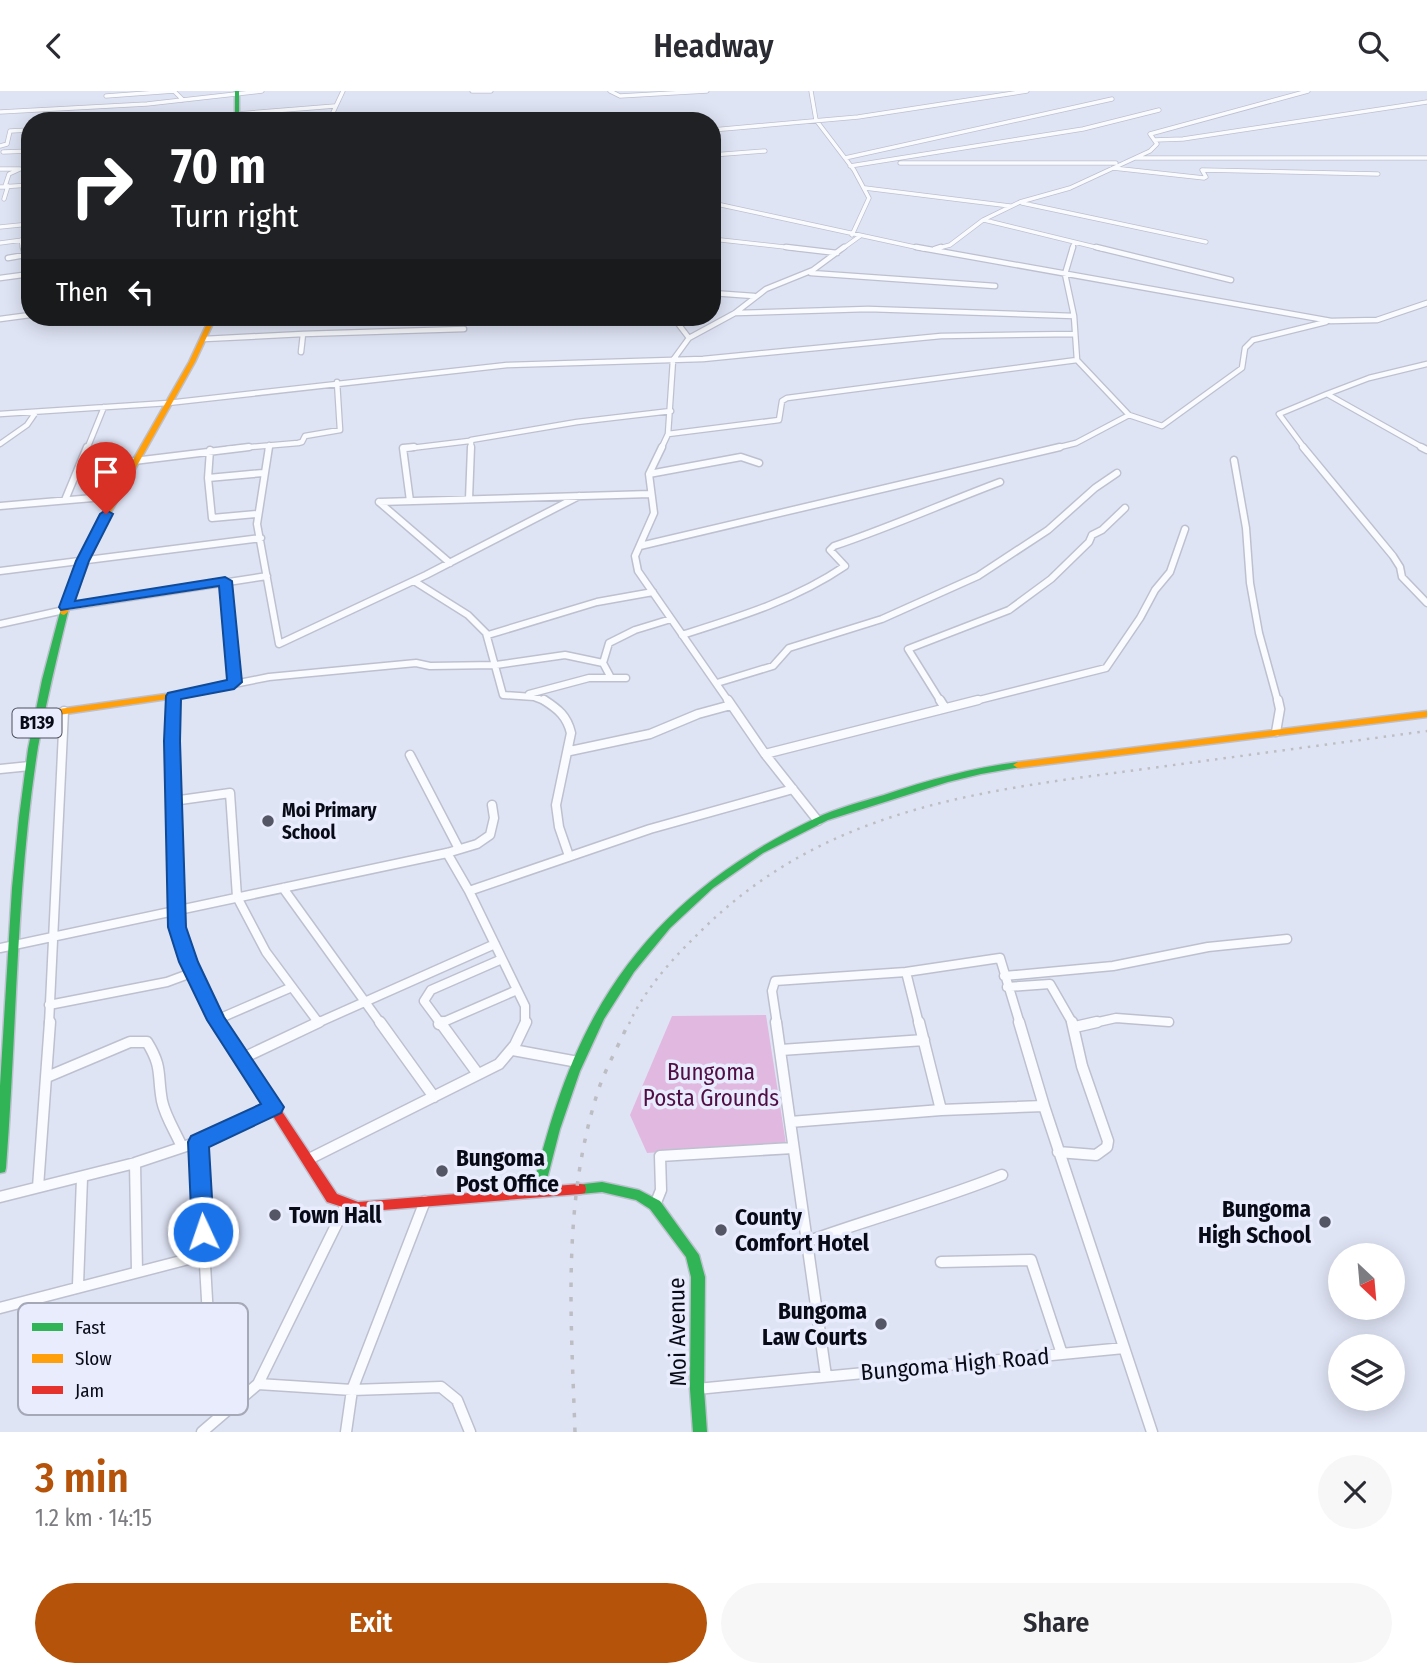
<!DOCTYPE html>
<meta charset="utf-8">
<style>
body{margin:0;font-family:"Fira Sans Condensed",sans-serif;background:#f7f7f7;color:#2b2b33;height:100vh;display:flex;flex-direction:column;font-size:26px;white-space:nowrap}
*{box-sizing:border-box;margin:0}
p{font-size:23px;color:#7c7c81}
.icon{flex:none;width:38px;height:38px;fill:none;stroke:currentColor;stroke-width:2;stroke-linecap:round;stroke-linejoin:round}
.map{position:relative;height:1341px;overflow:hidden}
.panel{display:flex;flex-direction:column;background:#fff;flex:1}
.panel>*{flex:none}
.banner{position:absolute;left:21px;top:21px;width:700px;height:214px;border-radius:28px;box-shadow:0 4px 18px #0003;background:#202124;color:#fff;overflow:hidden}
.needle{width:46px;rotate:154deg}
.controls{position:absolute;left:1328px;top:1152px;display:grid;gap:14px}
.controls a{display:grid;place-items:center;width:77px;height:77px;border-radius:50%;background:#fff;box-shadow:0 4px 18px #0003;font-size:35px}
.pin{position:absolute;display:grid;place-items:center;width:60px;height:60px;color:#fff;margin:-72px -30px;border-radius:50% 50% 50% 0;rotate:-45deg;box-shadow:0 0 7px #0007}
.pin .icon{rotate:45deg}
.me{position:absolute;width:77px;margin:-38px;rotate:357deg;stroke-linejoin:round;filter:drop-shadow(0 0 5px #0008)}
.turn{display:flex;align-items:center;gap:24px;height:147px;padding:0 35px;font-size:32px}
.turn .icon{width:91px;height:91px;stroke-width:2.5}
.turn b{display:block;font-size:49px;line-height:60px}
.then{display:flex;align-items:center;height:66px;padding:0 35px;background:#0003;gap:14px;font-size:26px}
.round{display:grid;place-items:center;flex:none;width:74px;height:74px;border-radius:37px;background:#f7f7f7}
.headline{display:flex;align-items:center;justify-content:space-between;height:119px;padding:0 35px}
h1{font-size:42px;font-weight:600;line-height:52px;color:#b45309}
.action{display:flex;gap:14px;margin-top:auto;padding:14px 35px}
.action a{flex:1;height:80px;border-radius:42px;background:#b45309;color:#fff;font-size:28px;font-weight:600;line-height:80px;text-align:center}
.action a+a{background:#f7f7f7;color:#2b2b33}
header{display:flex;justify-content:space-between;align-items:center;height:91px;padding:0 35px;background:#fff;font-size:32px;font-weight:600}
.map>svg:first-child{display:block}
.green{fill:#e1b9e0}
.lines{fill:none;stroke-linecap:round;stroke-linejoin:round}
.street-far4-casing{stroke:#bdc0cf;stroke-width:5}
.street-far3-casing{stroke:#bdc0cf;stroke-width:7}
.street-far2-casing{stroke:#bdc0cf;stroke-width:9}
.street-far1-casing{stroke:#bdc0cf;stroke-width:11}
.street-casing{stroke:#bdc0cf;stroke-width:13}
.fast-casing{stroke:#bdc0cf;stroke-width:3}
.slow-casing{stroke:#bdc0cf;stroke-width:3}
.jam-casing{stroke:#bdc0cf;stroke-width:3}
.street-far4{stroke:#fafbfe;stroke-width:3.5}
.street-far3{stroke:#fafbfe;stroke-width:4.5}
.street-far2{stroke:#fafbfe;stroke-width:6}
.street-far1{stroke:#fafbfe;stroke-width:8}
.street{stroke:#fafbfe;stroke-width:10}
.fast{fill:#30b455;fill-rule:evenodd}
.slow{fill:#ff9f0a;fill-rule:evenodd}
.jam{fill:#e5322d;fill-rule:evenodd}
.rail-far1{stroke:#bdbec3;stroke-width:2.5;stroke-dasharray:2.5 6;stroke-linecap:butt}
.rail{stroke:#bdbec3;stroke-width:3.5;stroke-dasharray:4.5 10;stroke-linecap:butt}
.route{fill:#1a73e8;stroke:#114b97;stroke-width:2}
.poi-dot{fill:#545665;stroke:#e8ecfc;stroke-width:2.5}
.labels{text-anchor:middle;stroke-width:7;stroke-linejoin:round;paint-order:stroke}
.shield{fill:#e8ecfc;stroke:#4c4e5c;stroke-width:2}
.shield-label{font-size:18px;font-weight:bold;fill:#090a17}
.poi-label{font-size:19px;font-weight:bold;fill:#090a17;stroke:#e8ecfc;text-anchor:start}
.near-park-label{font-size:23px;fill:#510e45;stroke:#e8ecfc}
.near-poi-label{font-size:23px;font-weight:bold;fill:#090a17;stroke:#e8ecfc;text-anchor:start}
.near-street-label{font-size:23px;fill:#090a17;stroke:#e8ecfc}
.key{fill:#e8ecfc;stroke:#a5a8b7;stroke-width:2}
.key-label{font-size:19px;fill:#090a17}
</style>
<header><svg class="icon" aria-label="back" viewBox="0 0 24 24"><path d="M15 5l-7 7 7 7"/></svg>Headway<svg class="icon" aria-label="search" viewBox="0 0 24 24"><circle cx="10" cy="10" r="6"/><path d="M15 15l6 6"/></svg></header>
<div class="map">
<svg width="1427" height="1341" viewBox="0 0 1427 1341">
<rect width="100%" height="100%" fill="#dfe4f5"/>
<path class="green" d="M766 924 786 1053 647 1062 630 1024 672 925Z"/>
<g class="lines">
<defs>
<path id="street-far4" d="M472 0H491
M610 0 620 5 707 0
M811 0 816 29 854 79 869 107 852 144
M106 5 174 0 183 9
M0 21 147 13 262 0
M237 23 335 15
M309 30 329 29
M329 30 343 0
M712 39 858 26 1027 0
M1154 49 1183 48 1427 11
M0 55 7 53 10 40 30 39
M3 61 30 60
M712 64 765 60
M845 67 1112 8
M1137 67H1427
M900 72H1116
M850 75 1083 38 1159 19
M1113 77 1204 87 1206 86 1202 79 1378 83
M0 78H20L9 83 5 95
M0 96 30 94
M865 97 1010 115
M4 108 8 95
M712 112 924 158
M1022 112 1206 151
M984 129 1103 158
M0 136 30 133
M712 148 802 158
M21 149 23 158
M0 152 30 148
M842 158 860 145
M935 158 950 154 983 129 1020 111 1070 97 1150 60 1157 53 1150 43 1308 0
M1072 158 1074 152"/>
<path id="street-far3" d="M786 156 837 162
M916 156 1331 230 1377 229 1427 212
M1073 156 1065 183 1074 225 1077 269 1129 324 1162 335 1242 277 1245 257 1253 249 1326 231
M1096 156 1231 189
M935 158 941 156
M8 167 25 164 23 156
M811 182 995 195
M0 187 30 183
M712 202 754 205
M736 222 868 218 1074 225
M673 226 689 247
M0 228 30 224
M303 243 464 238
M204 248 303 243 301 261
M0 323 168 312 507 274 703 268 941 245 1074 243
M668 343 779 329 782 310 787 307 1077 269
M0 353 27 334 36 321
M87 358 104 316
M227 358 298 352 302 351 305 345 340 339 337 291
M268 358 269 354
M403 358 469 350
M471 358V349L577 331 671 320
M661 358 668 343 673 269 689 247 735 222 766 198 813 179 844 156
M1052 358 1076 352 1129 324
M1305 358 1279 323 1327 303
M1425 358 1327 303 1369 287 1427 273"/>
<path id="street-far2" d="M269 356 257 433 279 553 426 484 579 405
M662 356 649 383 654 422 635 465 638 480 729 611
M1303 356 1393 465 1400 476 1402 486 1427 512
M1421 356 1427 359
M210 359 208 387 212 427 257 423
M1234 369 1246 437 1250 492 1259 542 1278 611
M134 370 249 356
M649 383 741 366 759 372
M208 387 263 382
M469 408 471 356
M65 409 87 356
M410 410 403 357 414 356
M379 411 650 403
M379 411 450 472
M0 415 116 405
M640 455 1060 356
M0 480 261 447
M225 490 235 591
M414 490 468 524 486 542 503 604 534 606 547 611
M66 516 267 485
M0 533 64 519
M488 544 597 511 653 501
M682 544C739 526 795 509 845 475L830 459 834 455C891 436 944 412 1000 391
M603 572 609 552 635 539 671 528
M717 592 773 575 789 557 882 528 978 485 1048 439 1095 397 1117 382
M529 603 589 587H626
M173 605 269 586 416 572 430 575 496 574 565 564 603 572 610 585
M941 611 908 558 1009 519 1051 488 1089 451 1092 444 1102 439 1125 417
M971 611 1106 577 1140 527 1155 499 1170 481 1185 438"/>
<path id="street-far1" d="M544 609C558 618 567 625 571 642L556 714 559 736 569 765
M728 609 765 663 818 730
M940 609 945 617
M1276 641 1280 618 1278 609
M570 660 650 643 698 623 731 614
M765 663 978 609
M410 664 459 758
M0 678 30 675
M173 710 230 702 237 806 266 861 318 931
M447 762 469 800 525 915V933
M283 797 381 933
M469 800 650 738 793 698
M0 857 447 762 477 753 490 744 494 727 492 714
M1004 885 1113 875 1208 856 1287 848
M1007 896 1050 893 1073 933
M49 914 167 891 194 881
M216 929 292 896
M49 933 64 620
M315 933 495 853
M439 933 517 899
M441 933 424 910 431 899 502 868
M777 933 772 900 775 890 906 881
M919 933 906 881 1000 867 1020 933
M1089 933 1116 927 1169 931"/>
<path id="street" d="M380 931 434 1006
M440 931 478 983
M776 931 790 1031
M919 931 941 1019
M1019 931 1044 1015
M439 933 443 931
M1075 936 1097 931
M513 959 578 971
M781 959 924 949
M243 967 319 931
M47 986 130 951H147C163 977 157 983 162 1010 165 1025 176 1042 182 1056
M198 1051 208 1226 212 1245 238 1312
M1058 1061 1096 1064 1107 1056 1108 1050 1082 975 1072 931
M307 1069 499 973 515 954 526 931
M135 1072 137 1180
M38 1096 50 931
M0 1106 135 1072 198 1051 274 1016
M655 1114 661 1099 660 1065 793 1057
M806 1151C871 1127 938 1110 1002 1084
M941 1171 1031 1169 1062 1263
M78 1194 82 1087
M0 1217 204 1164
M826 1285 790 1031 941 1019 1044 1015 1152 1341
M258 1293 352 1299 441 1296 457 1309 470 1341
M697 1298 1124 1257
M202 1341 258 1293 346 1114
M346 1341 352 1299 425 1110"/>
<path id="fast" d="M235 0H239V30H235Z
M64 518 68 521C57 566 46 611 38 656 16 794 17 938 6 1077L5 1081 0 1082V995L12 797 19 727 28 658 42 589 60 521Z
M1018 671 1023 674 1021 676 981 683 948 691 828 729 763 762 713 797 670 837 634 881 604 928 580 980 560 1038 544 1100 543 1104 538 1105 533 1104 532 1100C547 1040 564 981 594 926 644 834 721 772 814 728 837 717 861 711 884 704 928 689 972 677 1018 671Z
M602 1091 639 1099 660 1110 699 1164 705 1186 704 1298 707 1341H693L690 1298 691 1186 686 1166 650 1118 636 1109 602 1101 580 1103 575 1102 574 1098 575 1094Z"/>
<path id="slow" d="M210 226H216L195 271 106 430 68 521 64 524 61 523 60 521 98 430 189 271Z
M173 602 178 605 179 759 186 851 221 927 281 1019 279 1022 275 1024 271 1022 212 932 174 851 169 759 168 608 38 627 33 624 38 621Z
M1427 620V626L1018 677 1013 674 1018 671Z"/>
<path id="jam" d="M275 1014 279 1016 337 1103 358 1111 580 1093 585 1094 586 1098 585 1102 580 1103 358 1121 327 1111 271 1022 269 1019 271 1016Z"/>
</defs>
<use href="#street-far4" class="street-far4-casing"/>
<use href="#street-far3" class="street-far3-casing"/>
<use href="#street-far2" class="street-far2-casing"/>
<use href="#street-far1" class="street-far1-casing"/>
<use href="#street" class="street-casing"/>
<use href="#fast" class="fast-casing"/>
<use href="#slow" class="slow-casing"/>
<use href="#jam" class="jam-casing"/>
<use href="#street-far4" class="street-far4"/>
<use href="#street-far3" class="street-far3"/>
<use href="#street-far2" class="street-far2"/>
<use href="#street-far1" class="street-far1"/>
<use href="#street" class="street"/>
<use href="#fast" class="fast"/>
<use href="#slow" class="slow"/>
<use href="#jam" class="jam"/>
<path class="rail-far1" d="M629 933C644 899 673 867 700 841 828 713 989 699 1159 676 1248 664 1338 652 1427 640"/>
<path class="rail" d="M575 1341C571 1225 562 1112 598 1000 606 976 619 954 629 931"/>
</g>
<path class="route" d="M106 419 113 423 89 470 75 510 225 486 232 490 242 591 234 598 181 608 180 650 186 836 198 871 224 926 284 1016 281 1022 209 1056 214 1141 210 1148 203 1150 195 1148 192 1141 188 1051 191 1045 261 1013 207 929 179 871 168 836 164 650 166 605 168 602 227 589 219 495 61 519 59 516 76 470 100 423Z"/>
<g class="poi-dot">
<circle cx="268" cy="730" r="7"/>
<circle cx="442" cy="1080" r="7"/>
<circle cx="275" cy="1124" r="7"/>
<circle cx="1325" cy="1131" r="7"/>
<circle cx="721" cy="1139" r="7"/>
<circle cx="881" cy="1233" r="7"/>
</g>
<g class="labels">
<rect class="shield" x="12.5" y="617.5" width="49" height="29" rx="5"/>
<g class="shield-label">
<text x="37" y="638">B139</text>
</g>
<g class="poi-label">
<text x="282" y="726">Moi Primary<tspan x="282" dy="22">School</tspan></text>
</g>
<g class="near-park-label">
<text x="711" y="989">Bungoma<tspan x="711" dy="26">Posta Grounds</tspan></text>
</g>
<g class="near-poi-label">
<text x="456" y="1075">Bungoma<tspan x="456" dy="26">Post Office</tspan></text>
<text x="1311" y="1126" text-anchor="end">Bungoma<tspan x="1311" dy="26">High School</tspan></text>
<text x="289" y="1132">Town Hall</text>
<text x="735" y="1134">County<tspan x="735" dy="26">Comfort Hotel</tspan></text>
<text x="867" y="1228" text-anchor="end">Bungoma<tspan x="867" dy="26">Law Courts</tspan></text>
</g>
<g class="near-street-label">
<text transform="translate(677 1241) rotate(-91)" y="8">Moi Avenue</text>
<text transform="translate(955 1273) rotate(-5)" y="8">Bungoma High Road</text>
</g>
</g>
<rect x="18" y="1212" width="230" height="112" rx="10" class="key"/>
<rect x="32" y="1232" width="31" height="8" fill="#30b455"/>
<rect x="32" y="1263" width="31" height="9" fill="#ff9f0a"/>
<rect x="32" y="1295" width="31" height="8" fill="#e5322d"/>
<g class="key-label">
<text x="75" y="1243">Fast</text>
<text x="75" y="1274">Slow</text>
<text x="75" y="1306">Jam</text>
</g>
</svg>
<div class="controls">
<a><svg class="needle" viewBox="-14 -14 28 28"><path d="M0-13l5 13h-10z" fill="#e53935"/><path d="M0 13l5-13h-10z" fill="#7c7c81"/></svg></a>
<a><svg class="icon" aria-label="layers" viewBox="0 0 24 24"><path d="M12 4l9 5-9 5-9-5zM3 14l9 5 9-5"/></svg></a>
</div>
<div class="pin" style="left:106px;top:423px;background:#d93025"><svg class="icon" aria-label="arrive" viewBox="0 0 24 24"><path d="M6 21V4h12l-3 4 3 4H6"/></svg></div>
<svg class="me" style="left:203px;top:1141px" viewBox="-20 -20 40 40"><circle r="17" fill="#1a73e8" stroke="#fff" stroke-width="3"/><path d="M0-11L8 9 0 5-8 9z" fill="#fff"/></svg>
<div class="banner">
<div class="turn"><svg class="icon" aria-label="right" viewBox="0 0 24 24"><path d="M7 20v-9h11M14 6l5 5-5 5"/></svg><div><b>70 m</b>Turn right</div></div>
<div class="then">Then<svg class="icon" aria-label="left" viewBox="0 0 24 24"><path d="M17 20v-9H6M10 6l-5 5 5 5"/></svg></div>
</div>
</div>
<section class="panel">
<div class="headline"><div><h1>3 min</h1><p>1.2 km · 14:15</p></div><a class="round"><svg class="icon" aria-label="close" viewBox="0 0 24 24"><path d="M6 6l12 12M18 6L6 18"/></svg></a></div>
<div class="action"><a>Exit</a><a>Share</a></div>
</section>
